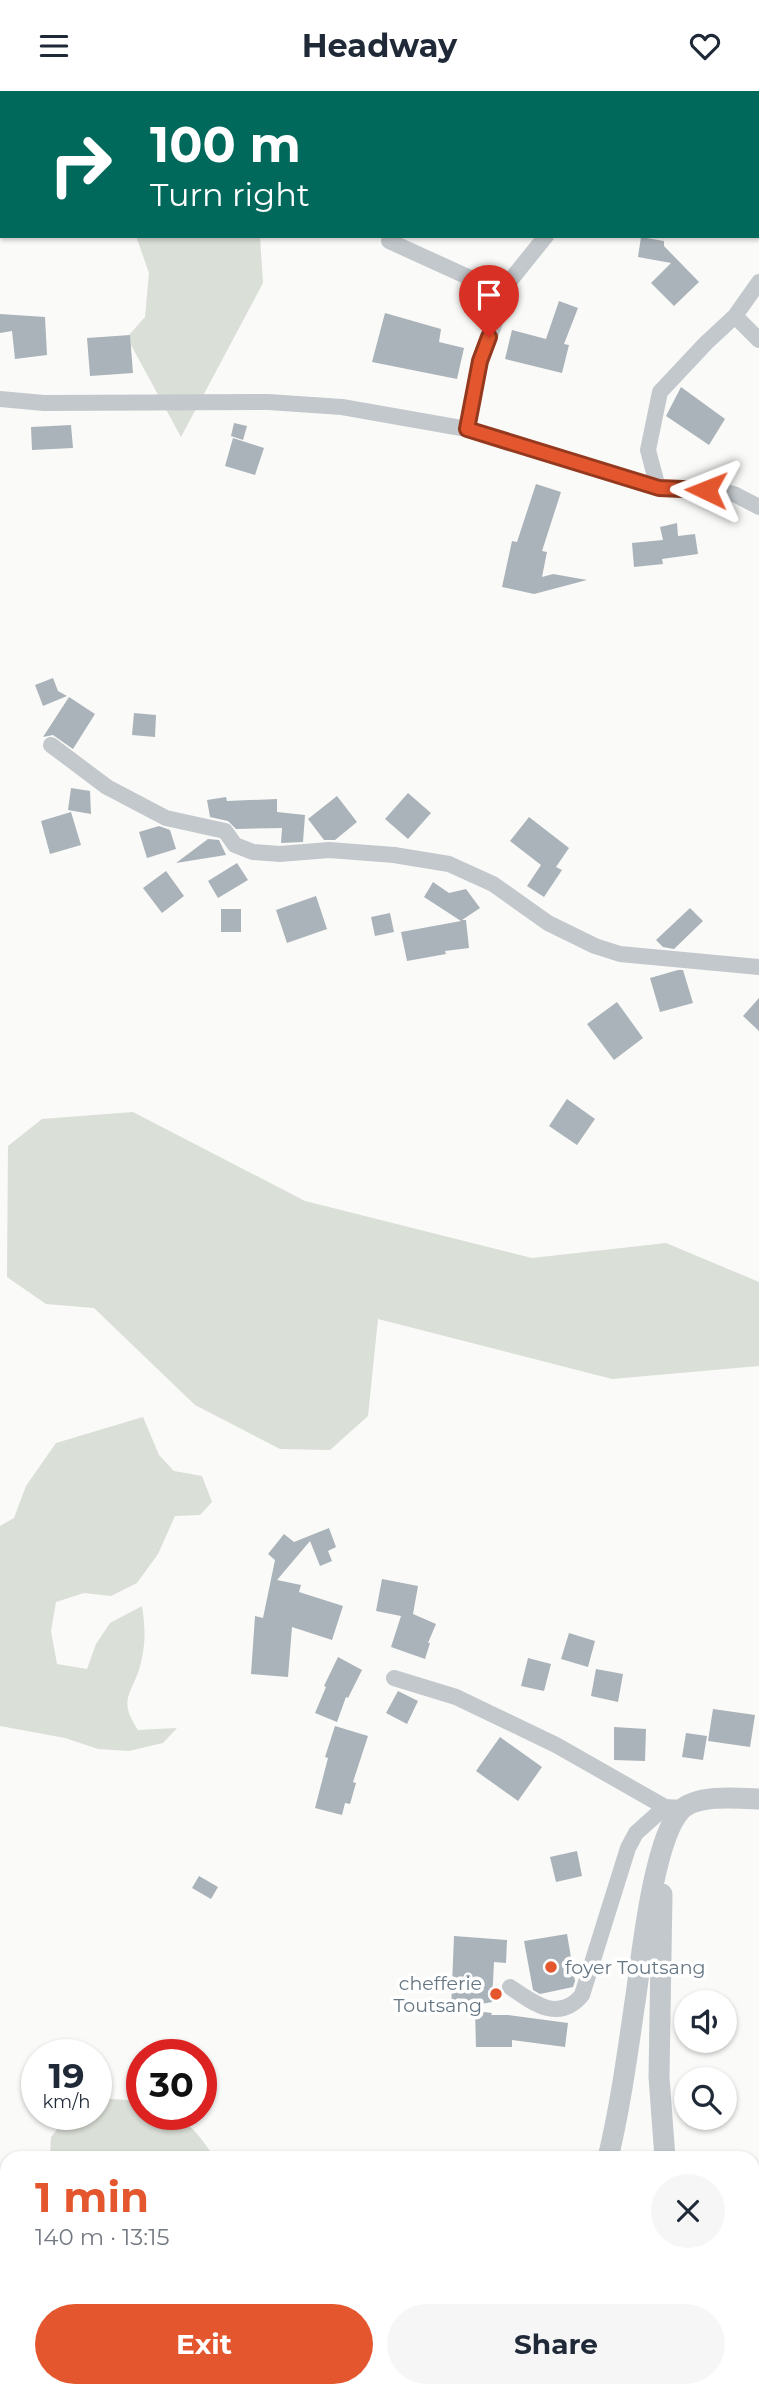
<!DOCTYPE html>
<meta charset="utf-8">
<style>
body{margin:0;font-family:Montserrat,sans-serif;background:#f6f6f7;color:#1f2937;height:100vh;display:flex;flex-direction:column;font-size:26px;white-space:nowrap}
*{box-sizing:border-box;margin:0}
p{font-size:23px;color:#747a83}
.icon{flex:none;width:38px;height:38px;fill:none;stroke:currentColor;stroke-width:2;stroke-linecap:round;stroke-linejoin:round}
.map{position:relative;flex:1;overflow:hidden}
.panel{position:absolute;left:0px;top:2060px;width:760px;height:247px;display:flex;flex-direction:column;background:#fff;border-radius:21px 21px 0 0;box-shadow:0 2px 5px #0004}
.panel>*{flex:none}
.top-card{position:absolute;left:0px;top:0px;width:760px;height:147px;box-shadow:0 2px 5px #0004;background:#00695c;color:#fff;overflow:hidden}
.buttons{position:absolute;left:674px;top:1899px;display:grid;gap:14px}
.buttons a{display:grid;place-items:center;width:63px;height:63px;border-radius:50%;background:#fff;box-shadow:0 2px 5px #0004;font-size:35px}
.speed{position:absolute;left:21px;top:1948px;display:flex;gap:14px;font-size:35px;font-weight:700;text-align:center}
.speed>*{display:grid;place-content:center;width:91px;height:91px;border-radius:50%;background:#fff;box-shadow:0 2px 5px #0004;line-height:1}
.speed small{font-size:18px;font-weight:400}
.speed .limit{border:10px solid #d22;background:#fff;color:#111}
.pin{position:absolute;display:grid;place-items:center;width:60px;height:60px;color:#fff;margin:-72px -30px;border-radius:50% 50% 50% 0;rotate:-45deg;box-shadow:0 0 7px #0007}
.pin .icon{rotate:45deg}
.me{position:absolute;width:77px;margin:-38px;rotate:272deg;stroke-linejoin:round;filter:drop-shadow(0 0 5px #0008)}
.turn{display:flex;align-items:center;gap:24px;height:147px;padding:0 35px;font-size:32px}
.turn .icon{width:91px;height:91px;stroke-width:2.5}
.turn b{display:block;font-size:49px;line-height:60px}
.round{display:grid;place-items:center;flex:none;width:74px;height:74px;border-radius:37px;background:#f6f6f7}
.headline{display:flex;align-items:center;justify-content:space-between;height:119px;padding:0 35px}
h1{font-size:42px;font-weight:700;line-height:52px;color:#e4572e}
.button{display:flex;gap:14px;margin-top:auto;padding:14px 35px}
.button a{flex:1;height:80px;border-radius:42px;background:#e4572e;color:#fff;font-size:28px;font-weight:700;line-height:80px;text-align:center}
.button a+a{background:#f6f6f7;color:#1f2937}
header{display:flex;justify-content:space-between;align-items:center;height:91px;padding:0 35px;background:#fff;font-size:32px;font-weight:700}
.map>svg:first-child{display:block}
.green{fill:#dadfd7}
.building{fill:#aab3b9}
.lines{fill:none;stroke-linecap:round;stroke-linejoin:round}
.minor{stroke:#c3c8cc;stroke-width:16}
.tertiary{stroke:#c3c8cc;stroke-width:21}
.route-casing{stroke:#94391e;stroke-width:18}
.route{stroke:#e4572e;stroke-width:12}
.poi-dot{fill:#e4572e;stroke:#fff;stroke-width:2.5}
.labels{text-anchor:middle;stroke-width:7;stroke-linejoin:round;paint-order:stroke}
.poi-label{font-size:19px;fill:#657683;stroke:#fff;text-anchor:start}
</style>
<header><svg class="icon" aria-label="menu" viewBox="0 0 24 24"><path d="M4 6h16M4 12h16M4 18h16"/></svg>Headway<svg class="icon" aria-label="heart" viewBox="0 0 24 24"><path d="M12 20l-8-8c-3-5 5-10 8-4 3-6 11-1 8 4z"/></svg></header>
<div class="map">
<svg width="759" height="2305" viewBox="0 0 759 2305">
<rect width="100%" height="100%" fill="#fafaf8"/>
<path class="green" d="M143 0H293L292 2H143Z
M136 145H260L263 192 181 346 131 254 129 244 145 226 149 182Z
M133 1021 305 1110 532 1167 666 1152 759 1191V1275L612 1288 378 1228 368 1325 330 1359 280 1358 195 1314 94 1217 46 1213 7 1186 8 1055 42 1028Z
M143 1326 159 1364 174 1380 202 1385 212 1411 200 1424 175 1425 158 1463 137 1492 111 1505 84 1502 56 1511 51 1540 57 1573 87 1578 96 1553 110 1532 142 1515C145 1535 146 1551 141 1571 134 1603 116 1606 138 1639L177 1637 163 1652 129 1660 98 1658 65 1647 0 1635V1435L14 1427 26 1395 56 1352Z
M96 2007 141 2010 142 2023C185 2023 192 2034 215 2067H50L51 2046 69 2023H96Z"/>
<path class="building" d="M641 146 664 150V155L699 191 674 215 651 192 671 172 638 166Z
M559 210 578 217 564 253 569 254 562 282 505 268 512 239 546 248Z
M385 222 441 238 439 251 464 257 457 288 372 271Z
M0 223 45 226 47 264 15 268 12 240 0 242Z
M130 244 133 282 90 285 87 247Z
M681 296 725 328 709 354 666 325Z
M234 332 247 335 243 349 231 345Z
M71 334 73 357 32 359 31 336Z
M233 347 264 357 255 384 225 375Z
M536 393 561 401 542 460 547 461 542 486 553 483 587 489 534 503 502 496 512 450 517 451Z
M677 432 678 445 695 443 698 463 662 468 663 473 634 476 632 452 663 449 660 436Z
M53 587 58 600 67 605 43 615 35 594Z
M69 606 95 623 73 658 53 644 43 646Z
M134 622 156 624 155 646 132 644Z
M71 697 90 700 91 723 68 719Z
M408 702 431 722 408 748 385 728Z
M337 705 357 731 335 749H324L308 728Z
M226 706 227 710 277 708V721L305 724 303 751 281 752 282 737 236 738 228 730 210 726 207 709Z
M71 721 81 754 50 763 41 730Z
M529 726 569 757 556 776 562 779 544 806 527 795 541 774 510 750Z
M159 735 170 739 176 758 147 767 139 741Z
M208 748 219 749 226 764 176 772Z
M237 772 248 789 218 807 208 790Z
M166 780 184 805 162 822 143 797Z
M433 791 449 802 466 798 480 817 462 829H466L469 857 445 860 446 863 407 870 401 841 461 830 424 806Z
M316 805 327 838 287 852 276 819Z
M690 817 703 830 674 858 663 856 656 849Z
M221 818H241V841H221Z
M390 822 394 841 375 845 371 826Z
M678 879H683L693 912 660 921 650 887Z
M759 907V940L743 925Z
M617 911 643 947 614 969 587 933Z
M567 1008 595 1028 577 1054 549 1035Z
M329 1437 336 1456 328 1460 332 1470 320 1475 310 1450 277 1489 301 1494 299 1501 343 1515 332 1549 292 1536 288 1586 251 1583 255 1525 263 1527 275 1469 268 1463 284 1443 294 1451Z
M382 1488 418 1495 413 1523 436 1533 428 1552H430L425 1568 391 1556 401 1525 376 1520Z
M569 1542 595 1550 588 1576 561 1568Z
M338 1566 362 1579 348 1607 346 1606 337 1631 315 1622 326 1596 324 1595Z
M528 1567 551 1573 544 1600 521 1595Z
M596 1578 623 1583 618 1611 591 1605Z
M398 1600 418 1610 407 1633 386 1622Z
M713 1618 755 1624 750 1656 708 1650Z
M335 1635 368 1645 353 1691 356 1692 350 1713 345 1712 342 1724 315 1717 328 1667 325 1666Z
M614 1636 646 1638 645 1670 614 1669Z
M686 1642 707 1645 703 1669 682 1666Z
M500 1646 542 1676 518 1710 476 1680Z
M577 1760 582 1785 556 1791 550 1766Z
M199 1785 218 1796 211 1808 192 1797Z
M567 1843 575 1890 573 1896 540 1903 533 1899 524 1850Z
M454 1845 507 1849 506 1872 494 1871 492 1911 451 1919Z
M475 1920 492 1922 491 1924H508L568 1932 565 1956 512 1949V1956H476Z"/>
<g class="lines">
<path class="minor" d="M474 0 478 2
M624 2 625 0
M389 150 501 201 499 221 480 270 467 338
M501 201 546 145
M735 225 759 249
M0 308 44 312 268 311 342 316 467 338 658 397 720 399 736 404 759 416
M658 397 648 359 660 301 706 252 735 225 759 191
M51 654 107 696 166 727 225 740 235 754 253 761 280 763 329 759 394 764 449 773 493 793 548 832 595 855 620 863 759 876
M394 1587 456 1606 556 1654 665 1716 683 1717
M510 1896C533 1912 559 1932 582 1904L628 1757 636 1742 665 1716"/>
<path class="tertiary" d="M662 1803 659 1986 665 2067
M608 2067C621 2013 628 1958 636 1904 642 1862 654 1747 681 1719 697 1703 739 1707 759 1708
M534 2300V2305
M689 2300 696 2305"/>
</g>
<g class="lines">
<defs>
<path id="route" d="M489 246 480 270 467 338 659 397 706 399"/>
</defs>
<use href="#route" class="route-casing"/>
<use href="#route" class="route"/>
</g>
<g class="poi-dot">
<circle cx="551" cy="1876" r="7"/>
<circle cx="496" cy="1903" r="7"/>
</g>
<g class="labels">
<g class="poi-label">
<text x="565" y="1883">foyer Toutsang</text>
<text x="482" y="1899" text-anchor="end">chefferie<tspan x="482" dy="22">Toutsang</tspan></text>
</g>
</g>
</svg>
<div class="buttons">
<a><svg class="icon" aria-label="sound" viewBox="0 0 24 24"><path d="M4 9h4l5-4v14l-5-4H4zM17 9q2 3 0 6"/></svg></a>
<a><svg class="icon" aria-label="search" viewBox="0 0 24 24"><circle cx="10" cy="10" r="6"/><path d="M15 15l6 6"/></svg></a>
</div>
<div class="speed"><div>19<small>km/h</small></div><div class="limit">30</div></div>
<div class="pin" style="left:489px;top:246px;background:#d93025"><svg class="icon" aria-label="arrive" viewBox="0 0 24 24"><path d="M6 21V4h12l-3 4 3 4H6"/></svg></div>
<svg class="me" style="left:706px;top:399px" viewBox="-20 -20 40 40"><path d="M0-17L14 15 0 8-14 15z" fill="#e4572e" stroke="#fff" stroke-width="4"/></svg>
<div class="top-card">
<div class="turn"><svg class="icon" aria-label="right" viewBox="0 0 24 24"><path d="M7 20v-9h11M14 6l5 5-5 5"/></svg><div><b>100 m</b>Turn right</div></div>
</div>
<section class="panel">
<div class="headline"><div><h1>1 min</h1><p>140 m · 13:15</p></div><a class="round"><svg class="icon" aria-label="close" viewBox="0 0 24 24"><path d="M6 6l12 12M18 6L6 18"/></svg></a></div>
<div class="button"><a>Exit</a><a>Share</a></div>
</section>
</div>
